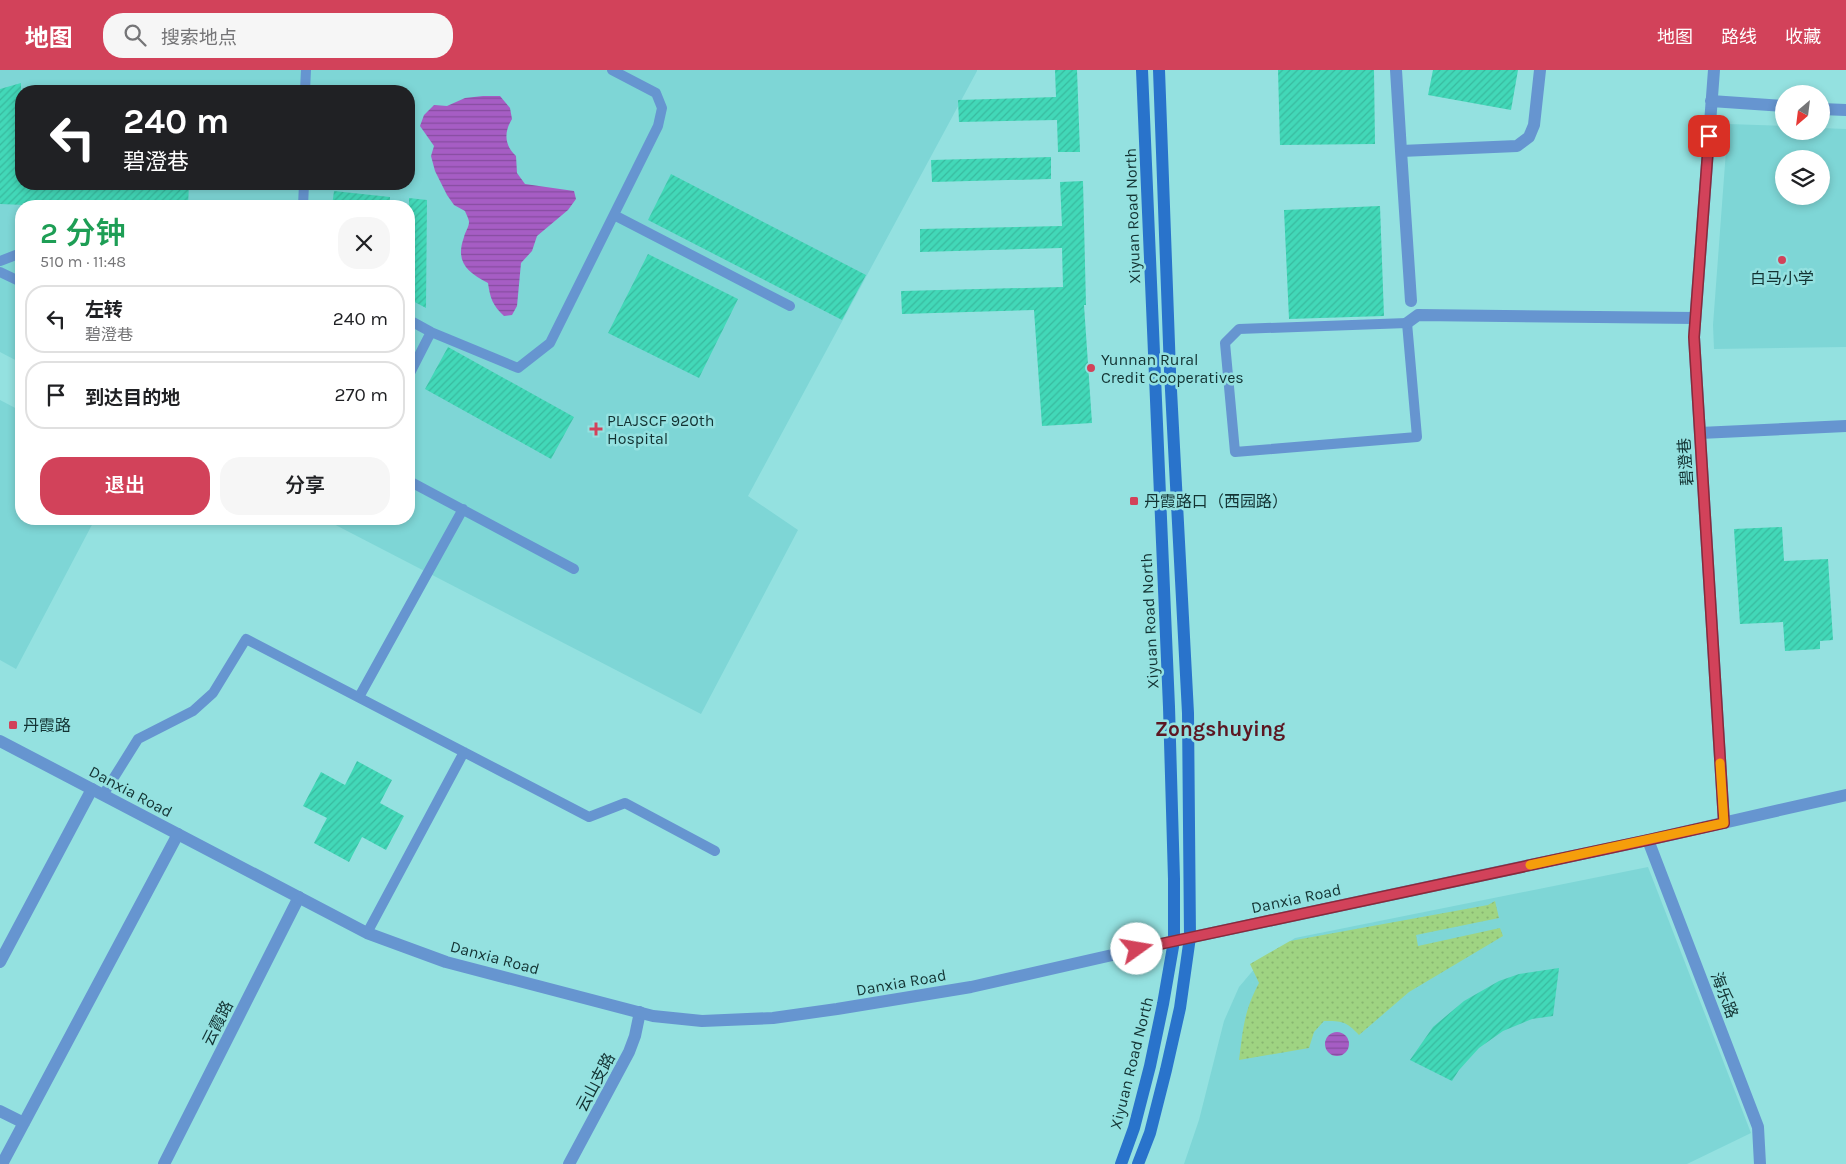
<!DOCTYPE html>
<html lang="zh">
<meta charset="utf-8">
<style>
body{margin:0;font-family:Karla,"Noto Sans SC",sans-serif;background:#f6f6f6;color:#202124;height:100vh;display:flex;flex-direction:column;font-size:19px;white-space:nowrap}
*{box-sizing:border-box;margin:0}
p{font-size:16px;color:#757577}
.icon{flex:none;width:28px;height:28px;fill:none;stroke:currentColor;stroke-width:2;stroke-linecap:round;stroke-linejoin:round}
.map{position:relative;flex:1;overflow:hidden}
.sheet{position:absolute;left:15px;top:130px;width:400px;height:325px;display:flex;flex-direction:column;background:#fff;border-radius:20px;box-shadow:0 2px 8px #0003}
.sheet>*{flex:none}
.top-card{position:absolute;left:15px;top:15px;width:400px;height:105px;border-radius:20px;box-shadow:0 2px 8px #0003;background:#202124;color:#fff;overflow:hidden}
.needle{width:32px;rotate:208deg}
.controls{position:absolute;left:1775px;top:15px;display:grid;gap:10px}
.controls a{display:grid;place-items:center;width:55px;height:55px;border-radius:50%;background:#fff;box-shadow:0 2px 8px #0003;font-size:25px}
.pin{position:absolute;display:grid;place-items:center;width:42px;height:42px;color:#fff;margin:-21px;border-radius:10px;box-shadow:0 2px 8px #0006}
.me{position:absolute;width:55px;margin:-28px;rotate:77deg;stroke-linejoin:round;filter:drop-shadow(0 0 4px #0008)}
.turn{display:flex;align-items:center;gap:18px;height:105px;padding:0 25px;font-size:22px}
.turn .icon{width:65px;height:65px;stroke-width:2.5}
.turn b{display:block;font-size:35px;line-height:42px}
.round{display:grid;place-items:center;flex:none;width:52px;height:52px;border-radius:20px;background:#f6f6f6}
.summary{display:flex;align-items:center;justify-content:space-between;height:85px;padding:0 25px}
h1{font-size:30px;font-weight:600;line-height:38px;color:#1e9e55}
.action{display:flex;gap:10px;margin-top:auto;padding:10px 25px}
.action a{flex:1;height:58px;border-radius:20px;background:#d2425a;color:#fff;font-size:20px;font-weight:600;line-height:58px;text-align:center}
.action a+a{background:#f6f6f6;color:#202124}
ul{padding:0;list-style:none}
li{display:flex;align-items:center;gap:15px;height:68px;margin:0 10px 8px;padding:0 15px;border:2px solid #e0e0e0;border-radius:20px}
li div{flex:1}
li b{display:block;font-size:19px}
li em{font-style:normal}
header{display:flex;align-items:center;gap:30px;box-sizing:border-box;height:70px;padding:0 25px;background:#d2425a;color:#fff}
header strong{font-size:24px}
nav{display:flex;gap:28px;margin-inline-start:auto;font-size:18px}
.search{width:350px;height:45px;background:#f6f6f6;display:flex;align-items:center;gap:12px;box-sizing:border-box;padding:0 18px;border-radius:20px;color:#757577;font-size:19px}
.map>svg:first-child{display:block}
.built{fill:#7ed6d6;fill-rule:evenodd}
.grass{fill:url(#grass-dots)}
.water{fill:url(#water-rules)}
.building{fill:url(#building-hatch)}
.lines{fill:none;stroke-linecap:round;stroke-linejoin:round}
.service{stroke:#6695d0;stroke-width:10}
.minor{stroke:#6695d0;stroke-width:12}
.tertiary{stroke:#6695d0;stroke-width:12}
.secondary{stroke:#2973cb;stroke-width:12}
.route-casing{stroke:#882b3a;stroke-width:12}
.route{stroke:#d2425a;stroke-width:9}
.slow{stroke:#f59e0b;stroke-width:9}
.poi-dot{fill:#d2425a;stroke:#94e1e0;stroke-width:2}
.labels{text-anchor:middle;stroke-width:5;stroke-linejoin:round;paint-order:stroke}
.street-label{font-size:16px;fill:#133333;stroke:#94e1e0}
.poi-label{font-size:16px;fill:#133333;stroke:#94e1e0;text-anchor:start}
.district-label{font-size:21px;font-weight:bold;fill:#5c1722;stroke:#94e1e0}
</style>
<header>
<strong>地图</strong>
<div class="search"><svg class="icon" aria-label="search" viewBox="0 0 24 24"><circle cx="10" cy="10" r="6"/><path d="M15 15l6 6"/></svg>搜索地点</div>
<nav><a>地图</a><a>路线</a><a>收藏</a></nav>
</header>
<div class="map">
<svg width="1846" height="1094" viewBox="0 0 1846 1094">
<defs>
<pattern id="grass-dots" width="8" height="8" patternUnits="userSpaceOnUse" patternTransform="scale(1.25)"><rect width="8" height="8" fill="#9fd482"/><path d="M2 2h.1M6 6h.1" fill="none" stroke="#88b671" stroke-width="1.8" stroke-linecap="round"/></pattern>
<pattern id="water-rules" width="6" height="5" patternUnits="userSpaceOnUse" patternTransform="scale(1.25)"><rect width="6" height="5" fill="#a65dc4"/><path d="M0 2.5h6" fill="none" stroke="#864da0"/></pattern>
<pattern id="building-hatch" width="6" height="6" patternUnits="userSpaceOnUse" patternTransform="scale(1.25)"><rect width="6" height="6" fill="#42d8b8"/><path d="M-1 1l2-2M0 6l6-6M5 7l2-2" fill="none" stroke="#39ba9f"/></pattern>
</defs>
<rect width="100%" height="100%" fill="#94e1e0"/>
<path class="built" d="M0 0H977V1L748 426 798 460 701 644 324 449H409V136H21V293L0 282ZM21 21H409V114H21Z
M1728 54 1784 56V61H1821V58L1846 59V277L1714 279 1713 255ZM1784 89H1821V126H1784Z
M0 330 21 341V449H95L16 599 0 590Z
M1648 797 1751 1063 1687 1094H1184L1199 1050 1224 951 1239 917 1261 891 1295 868Z"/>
<path class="grass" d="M1495 831 1499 848 1416 865 1418 876 1500 858 1503 866 1409 922 1359 965C1346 951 1342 951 1324 951L1314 962 1309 978 1239 990C1243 959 1244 941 1259 913L1250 894 1290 871 1488 835Z"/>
<path class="water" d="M483 26H500L510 38 512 49C504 62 504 75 516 86L517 103 525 114 574 121 576 129 568 140 537 166 532 181 521 193 517 236 512 245 504 246C493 236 490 228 488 213 467 202 455 192 464 167 465 162 469 157 469 152 469 149 466 144 465 141L454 135 447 125 435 101 431 86 434 76 420 56 424 45 434 35 447 36 465 28Z
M1325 974a12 12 0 1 1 24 0a12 12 0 1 1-24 0Z"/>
<path class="building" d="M1055 0H1077L1080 82H1058L1057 50 959 52 958 30 1056 27Z
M1278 0H1374L1375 74 1280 75Z
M1433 0H1518L1511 40 1428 25Z
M21 13V114H189L188 136H50L0 134V19Z
M1051 87V109L932 112 931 90Z
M671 104 866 205 842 250 648 150Z
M1083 111 1086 235H1084L1092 353 1042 356 1034 240 902 244 901 221 1063 217 1062 178 920 182V159L1062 156 1060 112Z
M334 121 390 127V136H332Z
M409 128 427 130 426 238 409 229Z
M1380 136 1384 246 1289 249 1284 140Z
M648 184 738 229 699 308 608 263Z
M448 277 574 347 551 389 425 319Z
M1782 457 1784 491 1828 489 1833 570 1820 571V579L1785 581 1783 552 1740 554 1734 459Z
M357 691 392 710 380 733 404 746 386 780 362 767 349 792 314 773 327 748 303 736 321 702 345 715Z
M1559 898 1553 946 1532 949 1503 961 1479 978 1459 1000 1452 1011 1410 990 1433 957 1464 931 1499 911 1519 904Z"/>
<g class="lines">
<path class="service" d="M305 21 306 0
M303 136 304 114
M614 145 790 236
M0 191 21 183
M0 202 21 212
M409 250 431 262 518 298 550 273 658 56 662 38 656 23 612 0
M1407 253 1417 367 1235 382 1225 273 1239 259Z
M409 305 431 262
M409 411 574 499
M359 627 463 439
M103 725 138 669 193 641 213 623 246 569 589 747 625 733 715 781
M367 863 464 682"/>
<path class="minor" d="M1396 0 1401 81 1517 76 1529 67 1534 55 1540 0
M1714 0 1694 267 1724 753
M1711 31 1784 36
M1821 39 1846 40
M1401 81 1411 231
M1407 253 1418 245 1695 248
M1700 363 1846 356
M1648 770 1758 1057 1760 1094
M0 892 92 719
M0 1041 24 1053
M2 1094 178 764
M164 1094 299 827
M569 1094 629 982 635 966 640 942"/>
<path class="tertiary" d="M0 671 367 863 446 892 653 946 702 951 773 948 837 939 971 917 1174 871 1648 770 1846 725"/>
<path class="secondary" d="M1121 1094 1134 1058 1150 996 1163 934 1174 871V809L1169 637 1142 0
M1138 1094 1150 1063 1166 1000 1180 938 1190 867 1188 643 1170 301 1159 0"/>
</g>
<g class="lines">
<defs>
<path id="route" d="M1137 879 1648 770 1724 753 1694 267 1709 66"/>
</defs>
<use href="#route" class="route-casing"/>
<use href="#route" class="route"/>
<path class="slow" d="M1530 795 1724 753 1720 693"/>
</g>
<g class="poi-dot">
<circle cx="1782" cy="190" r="5"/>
<circle cx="1091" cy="298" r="5"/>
<path d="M593.5 351.5h5v5h5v5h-5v5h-5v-5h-5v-5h5z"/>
<rect x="1129" y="426" width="10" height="10" rx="2.5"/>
<rect x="8" y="650" width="10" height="10" rx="2.5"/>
</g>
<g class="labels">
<g class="street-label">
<text transform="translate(1132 146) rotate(-92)" y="6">Xiyuan Road North</text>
<text transform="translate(1685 392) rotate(-94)" y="6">碧澄巷</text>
<text transform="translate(1149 551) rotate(-93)" y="6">Xiyuan Road North</text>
<text transform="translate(131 721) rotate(28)" y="6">Danxia Road</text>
<text transform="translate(1296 828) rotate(-12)" y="6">Danxia Road</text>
<text transform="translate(495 887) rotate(15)" y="6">Danxia Road</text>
<text transform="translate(901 912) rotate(-10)" y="6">Danxia Road</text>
<text transform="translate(1725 925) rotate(69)" y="6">海乐路</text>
<text transform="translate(217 953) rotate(-63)" y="6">云霞路</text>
<text transform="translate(1131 993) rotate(-76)" y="6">Xiyuan Road North</text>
<text transform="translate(595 1012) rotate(-62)" y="6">云山支路</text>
</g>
<g class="poi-label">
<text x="1782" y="214" text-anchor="middle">白马小学</text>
<text x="1101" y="295">Yunnan Rural<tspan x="1101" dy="18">Credit Cooperatives</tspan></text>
<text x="607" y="356">PLAJSCF 920th<tspan x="607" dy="18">Hospital</tspan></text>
<text x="1144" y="437">丹霞路口（西园路）</text>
<text x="23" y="661">丹霞路</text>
</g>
<g class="district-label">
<text x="1220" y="666">Zongshuying</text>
</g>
</g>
</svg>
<div class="controls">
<a><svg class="needle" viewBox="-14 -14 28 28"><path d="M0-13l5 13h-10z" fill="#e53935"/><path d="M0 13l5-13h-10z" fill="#757577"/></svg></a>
<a><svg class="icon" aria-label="layers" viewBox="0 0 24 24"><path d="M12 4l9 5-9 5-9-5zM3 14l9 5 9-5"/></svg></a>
</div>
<div class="pin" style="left:1709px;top:66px;background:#d93025"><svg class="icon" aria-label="arrive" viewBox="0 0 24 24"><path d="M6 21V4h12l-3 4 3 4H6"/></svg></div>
<svg class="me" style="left:1137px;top:879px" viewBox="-20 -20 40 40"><circle r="19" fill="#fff"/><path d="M0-13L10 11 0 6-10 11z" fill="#d2425a"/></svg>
<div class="top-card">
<div class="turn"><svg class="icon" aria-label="left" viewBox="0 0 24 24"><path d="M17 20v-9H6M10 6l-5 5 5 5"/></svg><div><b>240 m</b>碧澄巷</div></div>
</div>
<section class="sheet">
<div class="summary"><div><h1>2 分钟</h1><p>510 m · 11:48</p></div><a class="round"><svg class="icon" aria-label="close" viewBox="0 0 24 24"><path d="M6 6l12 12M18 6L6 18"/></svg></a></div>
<ul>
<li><svg class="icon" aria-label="left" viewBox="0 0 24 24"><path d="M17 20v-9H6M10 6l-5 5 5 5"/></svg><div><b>左转</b><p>碧澄巷</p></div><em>240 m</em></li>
<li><svg class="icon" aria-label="arrive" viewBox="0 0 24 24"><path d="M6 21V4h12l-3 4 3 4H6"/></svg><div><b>到达目的地</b></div><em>270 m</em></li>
</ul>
<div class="action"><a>退出</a><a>分享</a></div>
</section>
</div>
